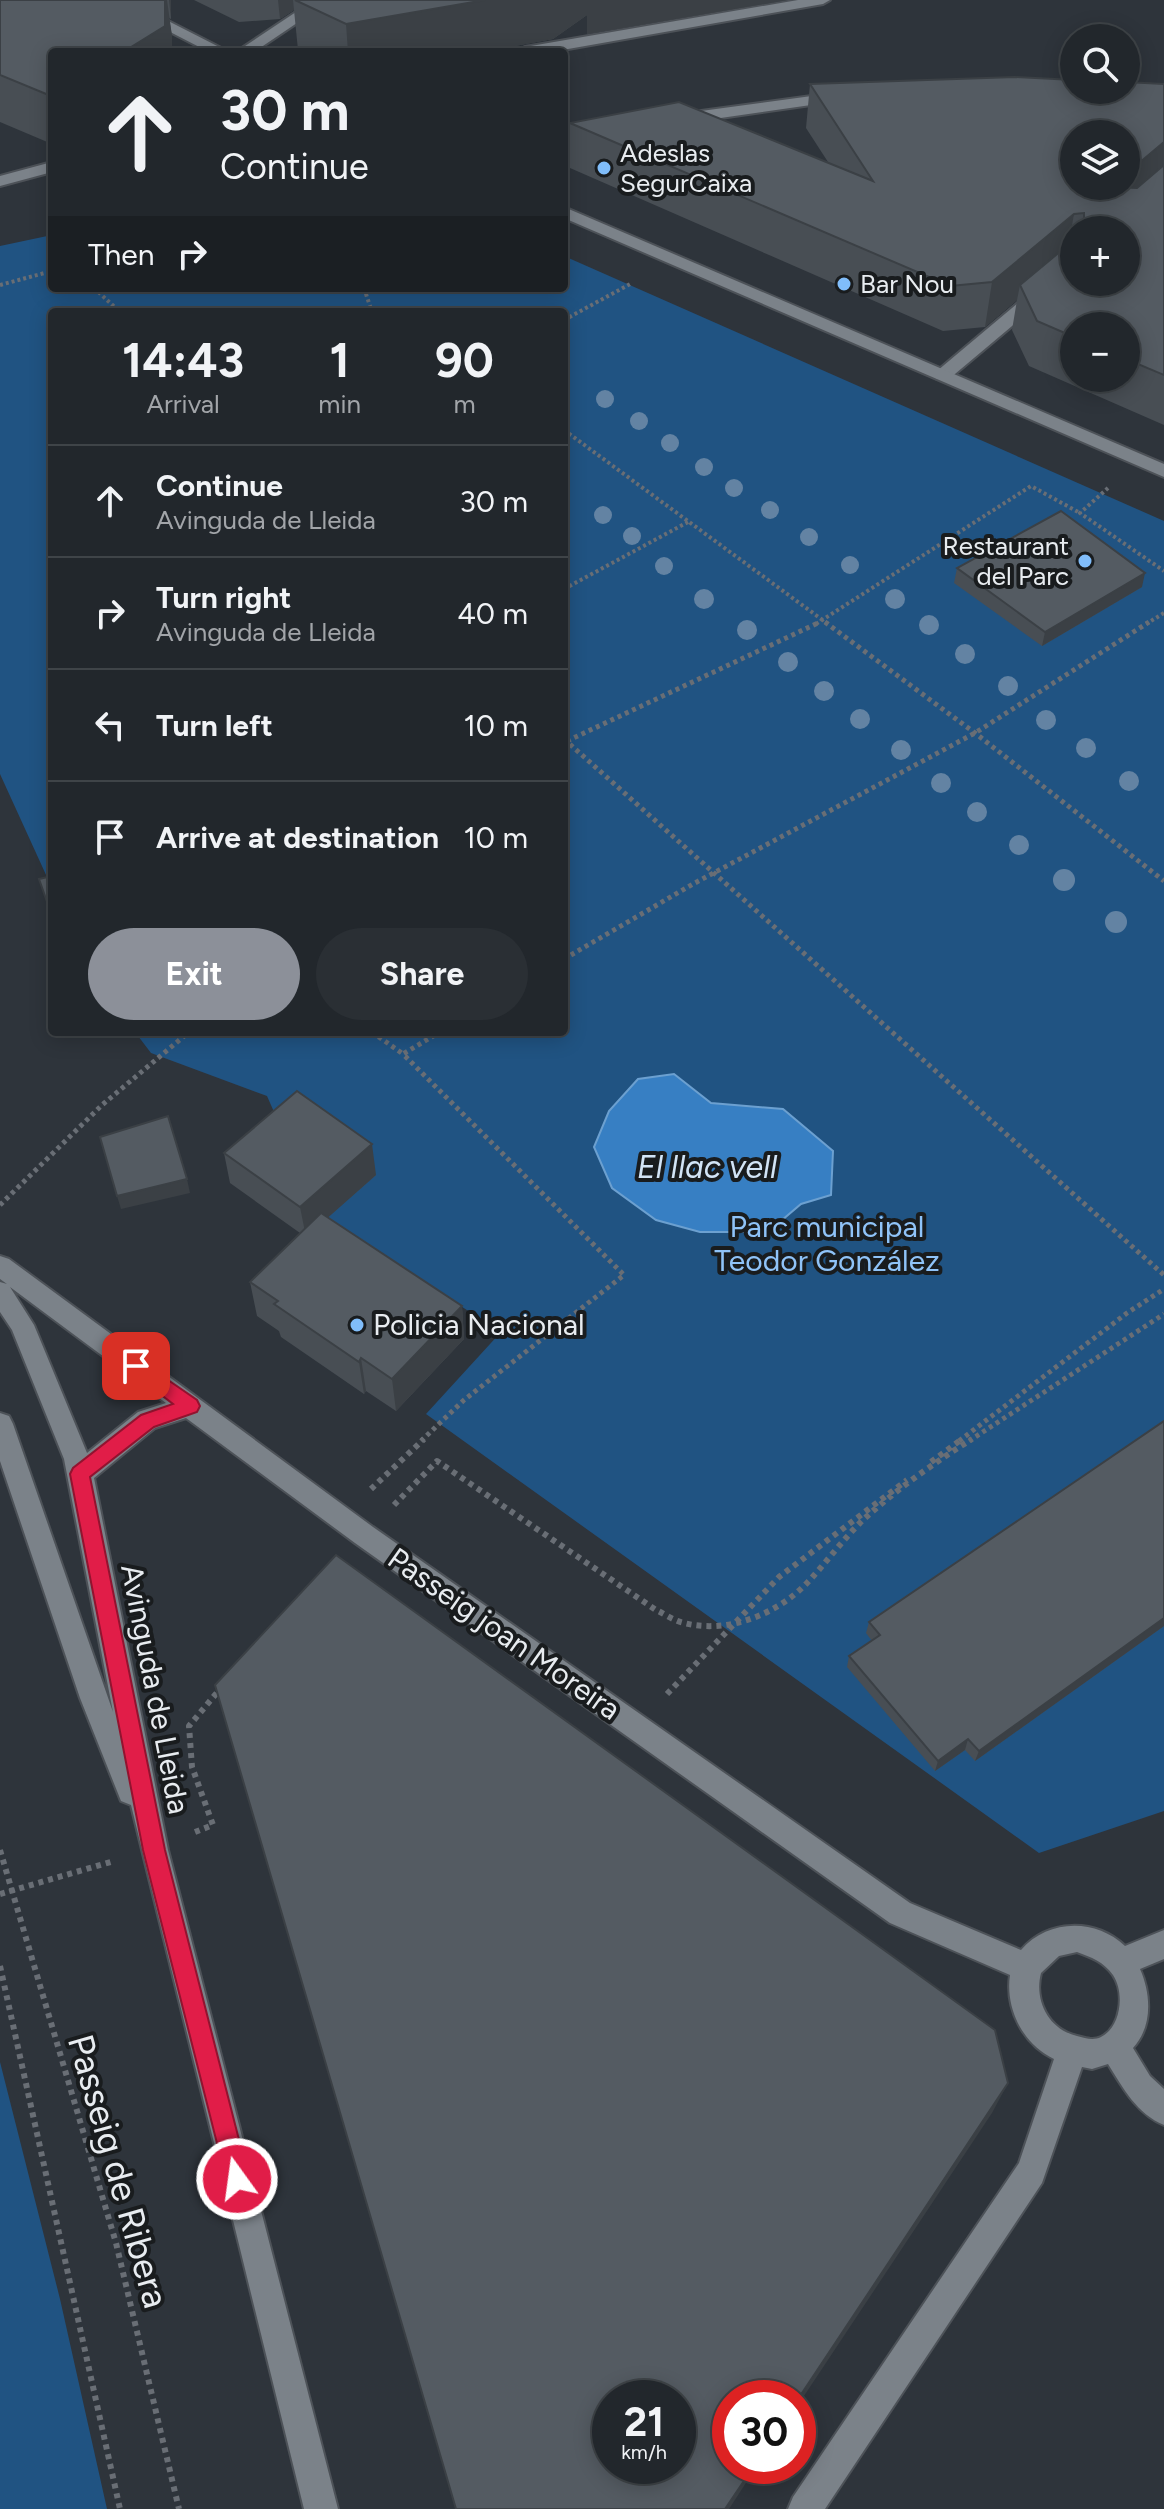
<!DOCTYPE html>
<meta charset="utf-8">
<style>
body{margin:0;font-family:Figtree,sans-serif;background:#2a2f34;color:#f1f3f6;height:100vh;display:flex;flex-direction:column;font-size:30px;white-space:nowrap}
*{box-sizing:border-box;margin:0}
p{font-size:26px;color:#a2a5a9}
.icon{flex:none;width:44px;height:44px;fill:none;stroke:currentColor;stroke-width:2;stroke-linecap:round;stroke-linejoin:round}
.map{position:relative;flex:1;overflow:hidden}
.drawer{position:absolute;left:48px;top:308px;width:520px;height:728px;display:flex;flex-direction:column;background:#22272c;border-radius:8px;box-shadow:0 4px 20px #0003,0 0 0 2px #3f4448}
.drawer>*{flex:none}
.guide{position:absolute;left:48px;top:48px;width:520px;height:244px;border-radius:8px;box-shadow:0 4px 20px #0003,0 0 0 2px #3f4448;background:#22272c;color:#f1f3f6;overflow:hidden}
.tools{position:absolute;left:1060px;top:24px;display:grid;gap:16px}
.tools a{display:grid;place-items:center;width:80px;height:80px;border-radius:50%;background:#22272c;box-shadow:0 4px 20px #0003,0 0 0 2px #3f4448;font-size:40px}
.speed{position:absolute;left:592px;top:2380px;display:flex;gap:16px;font-size:40px;font-weight:700;text-align:center}
.speed>*{display:grid;place-content:center;width:104px;height:104px;border-radius:50%;background:#22272c;box-shadow:0 4px 20px #0003,0 0 0 2px #3f4448;line-height:1}
.speed small{font-size:20px;font-weight:400}
.speed .limit{border:12px solid #d22;background:#fff;color:#111}
.pin{position:absolute;display:grid;place-items:center;width:68px;height:68px;color:#fff;margin:-34px;border-radius:16px;box-shadow:0 4px 12px #0006}
.me{position:absolute;width:88px;margin:-44px;rotate:346deg;stroke-linejoin:round;filter:drop-shadow(0 0 6px #0008)}
.turn{display:flex;align-items:center;gap:28px;height:168px;padding:0 40px;font-size:36px}
.turn .icon{width:104px;height:104px;stroke-width:2.5}
.turn b{display:block;font-size:56px;line-height:68px}
.then{display:flex;align-items:center;height:76px;padding:0 40px;background:#0003;gap:16px;font-size:30px}
.eta{display:flex;justify-content:space-evenly;align-items:center;height:136px;text-align:center}
.eta b{font-size:48px;font-weight:700;line-height:56px}
.primary-button{display:flex;gap:16px;margin-top:auto;padding:16px 40px}
.primary-button a{flex:1;height:92px;border-radius:48px;background:#8c9099;color:#fff;font-size:32px;font-weight:700;line-height:92px;text-align:center}
.primary-button a+a{background:#2a2f34;color:#f1f3f6}
ul{padding:0;list-style:none}
li{display:flex;align-items:center;gap:24px;height:112px;padding:0 40px;border-top:2px solid #3f4448}
li div{flex:1}
li b{display:block;font-size:30px}
li em{font-style:normal}
.map>svg:first-child{display:block}
.green{fill:#205382}
.water{fill:#377fc3;stroke:#6ca0d0;stroke-width:2}
.lines{fill:none;stroke-linecap:round;stroke-linejoin:round}
.minor-casing{stroke:#4d5258;stroke-width:4}
.tertiary-casing{stroke:#4d5258;stroke-width:4}
.path-far2{stroke:#696e75;stroke-width:4;stroke-dasharray:3 3;stroke-linecap:butt}
.path-far1{stroke:#696e75;stroke-width:5;stroke-dasharray:4 4;stroke-linecap:butt}
.path{stroke:#696e75;stroke-width:6;stroke-dasharray:5 5;stroke-linecap:butt}
.minor{fill:#7b8289;fill-rule:evenodd}
.tertiary{fill:#7b8289;fill-rule:evenodd}
.tree{fill:#6383a3}
.wall{fill:#484e54;fill-rule:evenodd}
.shaded-wall{fill:#3b4045}
.building{fill:#545b62;stroke:#3b4045;stroke-width:2;fill-rule:evenodd}
.route{fill:#e11d48;stroke:#92132f;stroke-width:2}
.poi-dot{fill:#80bdfa;stroke:#191c1e;stroke-width:3}
.labels{text-anchor:middle;stroke-width:8;stroke-linejoin:round;paint-order:stroke}
.far-poi-label{font-size:26px;fill:#e8ecf0;stroke:#191c1e;text-anchor:start}
.park-label{font-size:30px;fill:#8fc3f8;stroke:#191c1e}
.poi-label{font-size:30px;fill:#e8ecf0;stroke:#191c1e;text-anchor:start}
.street-label{font-size:30px;fill:#e8ecf0;stroke:#191c1e}
.water-label{font-size:32px;font-style:italic;fill:#d2e4f6;stroke:#191c1e}
.near-street-label{font-size:36px;fill:#e8ecf0;stroke:#191c1e}
</style>
<div class="map">
<svg width="1164" height="2509" viewBox="0 0 1164 2509">
<rect width="100%" height="100%" fill="#2e343b"/>
<path class="green" d="M52 235V288H564V256L1164 521V1811L1039 1853 426 1414 501 1332 307 1207 293 1155 267 1096 151 1053 135 1032H564V312H52V888L0 774V246Z
M0 2062 60 2299 107 2509H0Z"/>
<path class="water" d="M674 1074 711 1103 783 1109 833 1151 831 1195 801 1204 768 1232H700L656 1220 612 1188 594 1147 609 1111 638 1079Z"/>
<g class="lines">
<defs>
<path id="minor" d="M314 0H331L254 52H236Z
M798 0H830L823 4 551 52H517L525 47Z
M841 92 846 94V100L679 124 671 119 679 114Z
M52 162V172L0 186V176Z
M1074 260V274L949 379H937L934 375 937 371 1068 261Z
M0 1256 9 1259 373 1527 910 1903 1021 1950C1048 1919 1095 1918 1125 1946L1164 1930V1959L1140 1969C1151 1994 1153 2026 1133 2048L1150 2076 1164 2089V2125C1137 2114 1123 2088 1108 2064L1092 2069 1082 2067 1042 2183 825 2509H788L793 2497 1019 2163 1054 2059C1023 2044 1005 2009 1010 1975L890 1923 355 1543 186 1418 155 1428 94 1478 168 1850 338 2509H304L131 1805 121 1801 80 1698 0 1461V1413L9 1416 13 1424 113 1712 64 1459 12 1330 0 1312V1282L7 1284 0 1279ZM10 1287 166 1403 138 1412 87 1453 34 1325ZM1077 1952C1091 1957 1104 1962 1113 1975 1125 1993 1121 2027 1101 2037 1093 2041 1085 2038 1077 2036 1048 2029 1034 2000 1041 1973L1059 1956Z"/>
<path id="tertiary" d="M108 0H127L229 52H209Z
M564 207 1164 464V477L564 218Z"/>
</defs>
<use href="#minor" class="minor-casing"/>
<use href="#tertiary" class="tertiary-casing"/>
<path class="path-far2" d="M0 285 52 271
M94 288 120 312
M364 288 372 312
M564 320 632 283
M564 430 828 624
M1108 488 1080 513 1164 571
M564 589 688 522
M816 624 1031 486 1080 513
M1146 624 1164 613"/>
<path class="path-far1" d="M825 622 975 733 1164 881
M564 739 1164 1275
M567 741 820 622
M564 959 693 884 975 733 1149 622
M372 1032 403 1054
M0 1205 102 1105 189 1032
M421 1441 464 1400 624 1275 403 1054 440 1032
M959 1441 1127 1313 1164 1289
M969 1441 1164 1314"/>
<path class="path" d="M931 1462 962 1439
M371 1489 424 1439
M394 1505 437 1461 656 1610C665 1614 674 1621 684 1623 727 1634 776 1615 807 1583 826 1563 843 1539 864 1519 897 1489 934 1463 972 1439
M667 1694 779 1577 907 1480
M195 1832 213 1825 192 1767 189 1726 220 1689
M0 1850 116 2243 179 2509
M0 1894 114 1861
M0 1966 120 2509"/>
<use href="#minor" class="minor"/>
<use href="#tertiary" class="tertiary"/>
</g>
<g class="tree">
<circle cx="605" cy="399" r="9"/>
<circle cx="639" cy="421" r="9"/>
<circle cx="670" cy="443" r="9"/>
<circle cx="704" cy="467" r="9"/>
<circle cx="734" cy="488" r="9"/>
<circle cx="770" cy="510" r="9"/>
<circle cx="603" cy="515" r="9"/>
<circle cx="632" cy="536" r="9"/>
<circle cx="809" cy="537" r="9"/>
<circle cx="850" cy="565" r="9"/>
<circle cx="664" cy="566" r="9"/>
<circle cx="704" cy="599" r="10"/>
<circle cx="895" cy="599" r="10"/>
<circle cx="929" cy="625" r="10"/>
<circle cx="747" cy="630" r="10"/>
<circle cx="965" cy="654" r="10"/>
<circle cx="788" cy="662" r="10"/>
<circle cx="1008" cy="686" r="10"/>
<circle cx="824" cy="691" r="10"/>
<circle cx="860" cy="719" r="10"/>
<circle cx="1046" cy="720" r="10"/>
<circle cx="1086" cy="748" r="10"/>
<circle cx="901" cy="750" r="10"/>
<circle cx="1129" cy="781" r="10"/>
<circle cx="941" cy="783" r="10"/>
<circle cx="977" cy="812" r="10"/>
<circle cx="1019" cy="845" r="10"/>
<circle cx="1064" cy="880" r="11"/>
<circle cx="1116" cy="922" r="11"/>
</g>
<path class="wall" d="M0 0H171V19L169 18 172 36V52H52V144L0 122Z
M194 0H788L587 34V15L553 39 482 52H302L298 50 294 10 280 19 239 22Z
M810 84H1164V425L1029 366 1012 330 1017 300 985 327 943 331 570 168V123L828 162 806 128ZM1074 230H1126L1074 282ZM1074 326H1126V378H1074Z
M957 568 1142 587 1042 646 954 583Z
M224 1153 376 1175 327 1218 462 1306 464 1339 396 1411 366 1391 364 1394 281 1337 279 1331 257 1316 250 1282 300 1233 230 1183Z
M1164 1421V1626L975 1761 965 1750 935 1771 847 1667 849 1656 872 1641 866 1633 869 1622Z"/>
<path class="shaded-wall" d="M165 0H167L172 36V52H123Z
M169 0H171V19Z
M278 0H293L294 10 280 19Z
M485 0H788L587 34V15L553 39 482 52H348L346 24Z
M1164 142V183L1106 228 1114 186H1126V174Z
M1074 214 1066 259 1020 285 1017 300 985 327 992 282Z
M1145 573 1142 587 1042 646 1045 632Z
M372 1144 376 1175 306 1237 300 1207Z
M187 1179 190 1193 121 1209 117 1196Z
M462 1306 464 1339 396 1411 392 1379Z
M361 1358 366 1391 364 1394 359 1362Z
M1164 1618V1626L975 1761 979 1751Z
M968 1739 965 1750 935 1771 938 1761Z
M1008 2083 992 2113 798 2405V2399Z
M754 2466H757L729 2509H725Z"/>
<path class="building" d="M0 0H165V26L123 52H52V95L51 96 0 75Z
M295 0H485L346 24Z
M1015 77 1074 80V90H1126V82L1164 84V142L1126 174V134H1074V186H1115V187L1137 188 1164 165V375L1126 359V326H1074V337L1037 321 1020 285 1074 240V282H1126V230H1084V213L1074 214 992 282 950 286 570 123 679 102 873 181 810 84Z
M1061 511 1145 573 1045 632 957 568Z
M52 876V916L39 879Z
M297 1091 372 1144 300 1207 224 1153Z
M168 1116 187 1179 117 1196 100 1137Z
M321 1213 462 1306 392 1379 361 1358 359 1362 274 1304 278 1301 250 1282Z
M1164 1421V1618L979 1751 968 1739 938 1761 849 1656 880 1635 869 1622Z
M336 1555 995 2030 1008 2083 798 2399V2398H730V2466H754L725 2509H456L215 1685ZM610 2398H678V2466H610Z"/>
<path class="route" d="M136 1358 197 1400 200 1406 197 1412 154 1427 90 1477 165 1850 249 2179 246 2188 237 2191 229 2188 226 2179 143 1850 70 1474 73 1468 141 1415 173 1404 130 1371 127 1366 130 1360Z"/>
<g class="poi-dot">
<circle cx="604" cy="168" r="8"/>
<circle cx="844" cy="284" r="8"/>
<circle cx="1085" cy="561" r="8"/>
<circle cx="357" cy="1325" r="8"/>
</g>
<g class="labels">
<g class="far-poi-label">
<text x="620" y="162">Adeslas<tspan x="620" dy="30">SegurCaixa</tspan></text>
<text x="860" y="293">Bar Nou</text>
<text x="1069" y="555" text-anchor="end">Restaurant<tspan x="1069" dy="30">del Parc</tspan></text>
</g>
<g class="park-label">
<text x="827" y="1237">Parc municipal<tspan x="827" dy="34">Teodor González</tspan></text>
</g>
<g class="poi-label">
<text x="373" y="1335">Policia Nacional</text>
</g>
<g class="street-label">
<text transform="translate(504 1634) rotate(35)" y="10">Passeig joan Moreira</text>
<text transform="translate(155 1689) rotate(79)" y="10">Avinguda de Lleida</text>
</g>
<g class="water-label">
<text x="707" y="1178">El llac vell</text>
</g>
<g class="near-street-label">
<text transform="translate(119 2171) rotate(74)" y="13">Passeig de Ribera</text>
</g>
</g>
</svg>
<div class="tools">
<a><svg class="icon" aria-label="search" viewBox="0 0 24 24"><circle cx="10" cy="10" r="6"/><path d="M15 15l6 6"/></svg></a>
<a><svg class="icon" aria-label="layers" viewBox="0 0 24 24"><path d="M12 4l9 5-9 5-9-5zM3 14l9 5 9-5"/></svg></a>
<a>+</a>
<a>−</a>
</div>
<div class="speed"><div>21<small>km/h</small></div><div class="limit">30</div></div>
<div class="pin" style="left:136px;top:1366px;background:#d93025"><svg class="icon" aria-label="arrive" viewBox="0 0 24 24"><path d="M6 21V4h12l-3 4 3 4H6"/></svg></div>
<svg class="me" style="left:237px;top:2179px" viewBox="-20 -20 40 40"><circle r="17" fill="#e11d48" stroke="#fff" stroke-width="3"/><path d="M0-11L8 9 0 5-8 9z" fill="#fff"/></svg>
<div class="guide">
<div class="turn"><svg class="icon" aria-label="ahead" viewBox="0 0 24 24"><path d="M12 20V5M6 11l6-6 6 6"/></svg><div><b>30 m</b>Continue</div></div>
<div class="then">Then<svg class="icon" aria-label="right" viewBox="0 0 24 24"><path d="M7 20v-9h11M14 6l5 5-5 5"/></svg></div>
</div>
<section class="drawer">
<div class="eta">
<div><b>14:43</b><p>Arrival</p></div>
<div><b>1</b><p>min</p></div>
<div><b>90</b><p>m</p></div>
</div>
<ul>
<li><svg class="icon" aria-label="ahead" viewBox="0 0 24 24"><path d="M12 20V5M6 11l6-6 6 6"/></svg><div><b>Continue</b><p>Avinguda de Lleida</p></div><em>30 m</em></li>
<li><svg class="icon" aria-label="right" viewBox="0 0 24 24"><path d="M7 20v-9h11M14 6l5 5-5 5"/></svg><div><b>Turn right</b><p>Avinguda de Lleida</p></div><em>40 m</em></li>
<li><svg class="icon" aria-label="left" viewBox="0 0 24 24"><path d="M17 20v-9H6M10 6l-5 5 5 5"/></svg><div><b>Turn left</b></div><em>10 m</em></li>
<li><svg class="icon" aria-label="arrive" viewBox="0 0 24 24"><path d="M6 21V4h12l-3 4 3 4H6"/></svg><div><b>Arrive at destination</b></div><em>10 m</em></li>
</ul>
<div class="primary-button"><a>Exit</a><a>Share</a></div>
</section>
</div>
